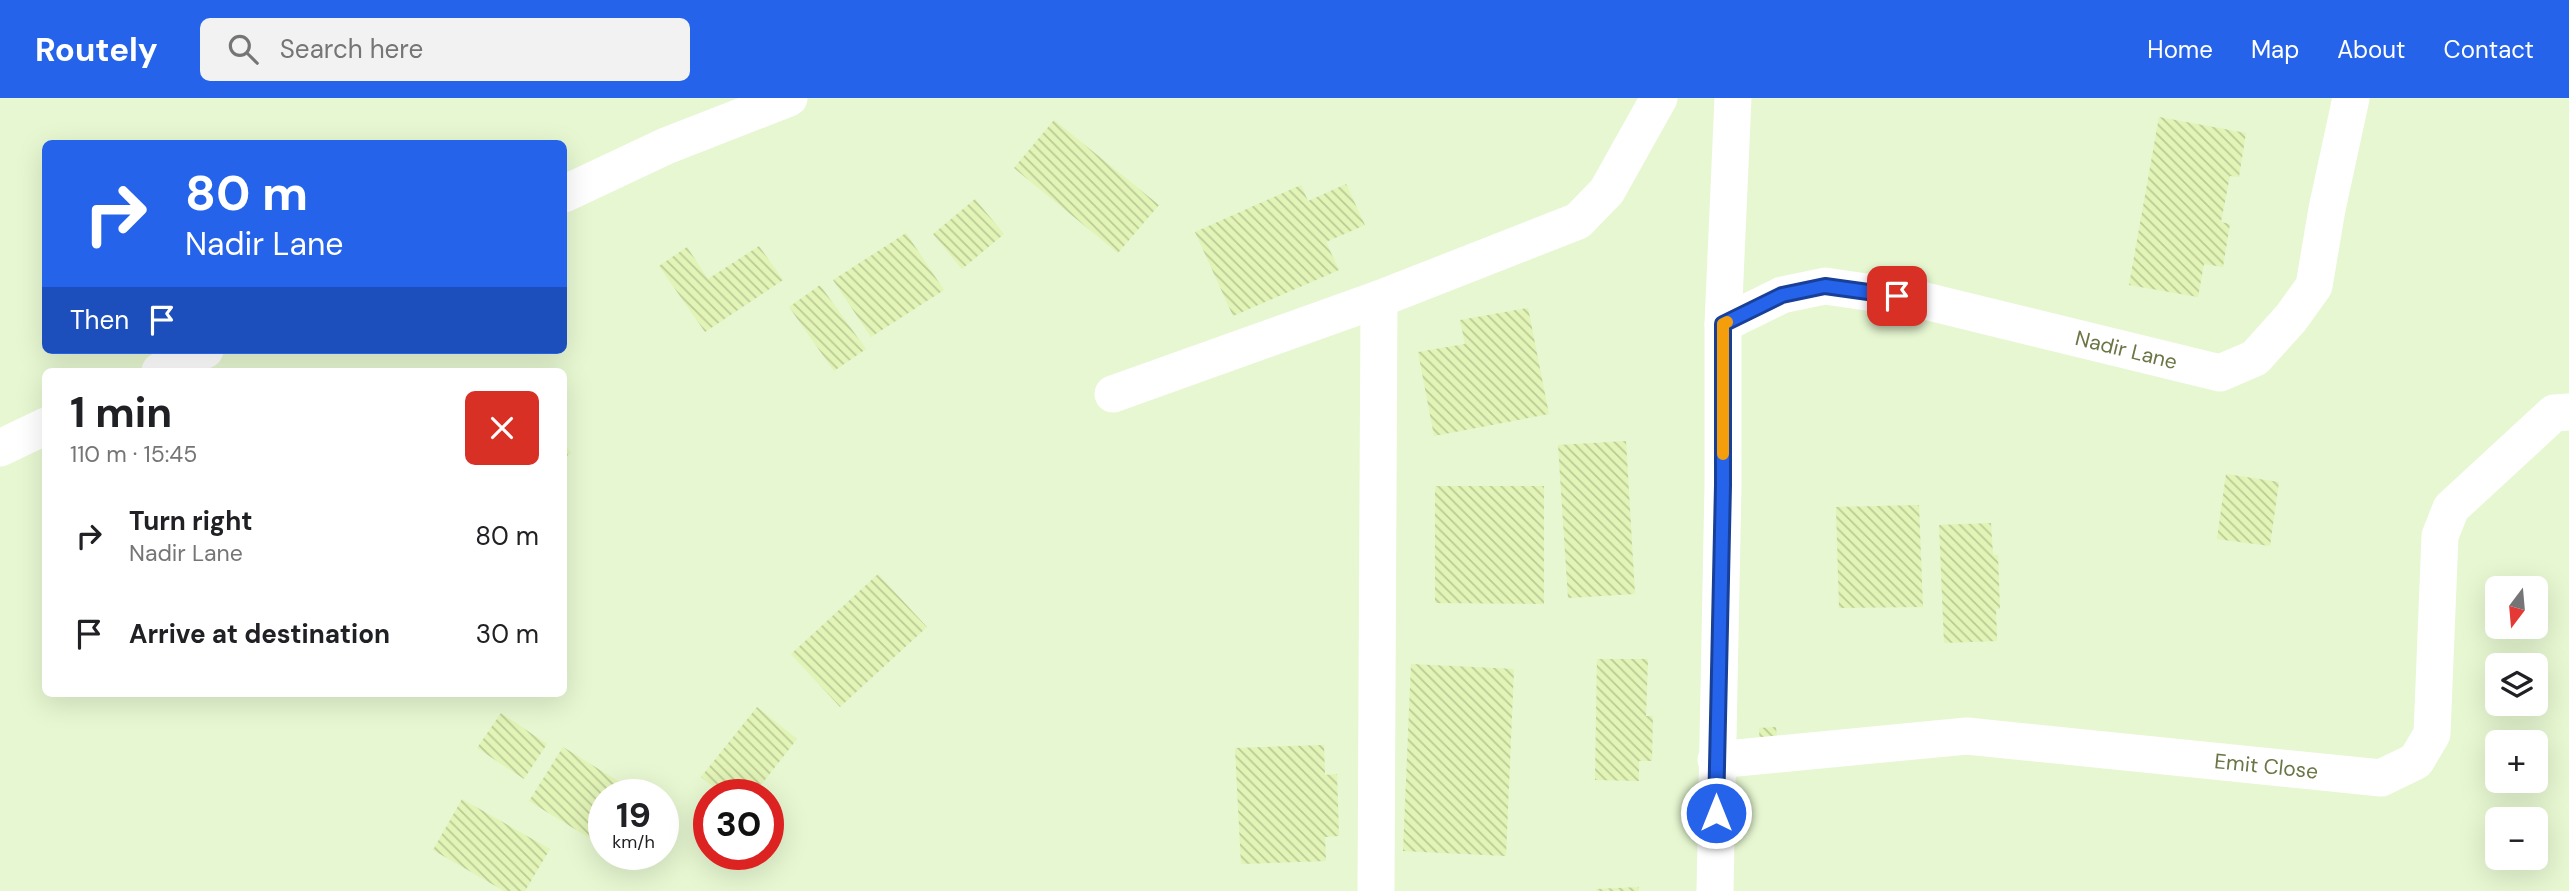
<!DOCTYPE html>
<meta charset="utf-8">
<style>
body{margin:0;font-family:"DM Sans",sans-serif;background:#f2f2f2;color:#202124;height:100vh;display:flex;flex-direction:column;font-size:26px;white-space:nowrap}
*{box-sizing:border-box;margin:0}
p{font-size:23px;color:#757577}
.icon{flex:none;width:38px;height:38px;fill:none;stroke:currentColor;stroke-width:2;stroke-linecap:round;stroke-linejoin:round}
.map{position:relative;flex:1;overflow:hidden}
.panel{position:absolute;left:42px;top:270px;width:525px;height:329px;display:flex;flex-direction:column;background:#fff;border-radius:10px;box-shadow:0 7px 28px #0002}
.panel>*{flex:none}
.top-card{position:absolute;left:42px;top:42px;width:525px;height:214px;border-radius:10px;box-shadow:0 7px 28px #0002;background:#2563eb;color:#fff;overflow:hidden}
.needle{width:46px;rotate:196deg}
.controls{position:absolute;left:2485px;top:478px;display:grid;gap:14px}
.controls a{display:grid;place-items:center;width:63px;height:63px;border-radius:10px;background:#fff;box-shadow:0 7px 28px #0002;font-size:35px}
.speed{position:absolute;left:588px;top:681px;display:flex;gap:14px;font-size:35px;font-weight:700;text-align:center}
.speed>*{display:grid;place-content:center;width:91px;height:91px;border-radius:50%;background:#fff;box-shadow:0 7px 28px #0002;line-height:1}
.speed small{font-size:18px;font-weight:400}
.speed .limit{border:10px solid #d22;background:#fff;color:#111}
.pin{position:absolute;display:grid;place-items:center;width:60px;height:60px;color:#fff;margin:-30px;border-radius:14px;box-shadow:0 4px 10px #0006}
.me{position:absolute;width:77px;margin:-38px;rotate:0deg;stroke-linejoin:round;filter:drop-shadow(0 0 5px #0008)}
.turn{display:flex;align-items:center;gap:24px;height:147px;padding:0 28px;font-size:32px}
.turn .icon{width:91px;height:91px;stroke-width:2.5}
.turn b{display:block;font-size:49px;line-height:60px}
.then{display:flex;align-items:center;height:66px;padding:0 28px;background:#0003;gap:14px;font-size:26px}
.round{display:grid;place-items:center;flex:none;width:74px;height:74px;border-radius:10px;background:#f2f2f2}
.head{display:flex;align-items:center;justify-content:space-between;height:119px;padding:0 28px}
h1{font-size:42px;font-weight:700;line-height:52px}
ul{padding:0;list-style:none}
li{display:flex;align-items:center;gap:21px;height:98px;padding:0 28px}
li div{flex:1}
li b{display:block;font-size:26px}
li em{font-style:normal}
header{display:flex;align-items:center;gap:42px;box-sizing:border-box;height:98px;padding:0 35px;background:#2563eb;color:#fff}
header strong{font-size:33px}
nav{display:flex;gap:38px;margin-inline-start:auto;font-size:24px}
.search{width:490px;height:63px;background:#f2f2f2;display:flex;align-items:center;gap:18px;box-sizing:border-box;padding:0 24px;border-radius:10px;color:#757577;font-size:26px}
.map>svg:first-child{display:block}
.residential{fill:#e6f7d1;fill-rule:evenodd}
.building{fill:url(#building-back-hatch)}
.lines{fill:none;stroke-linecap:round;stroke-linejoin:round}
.street{stroke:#fff;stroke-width:37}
.route-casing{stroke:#184099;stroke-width:18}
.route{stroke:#2563eb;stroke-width:12}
.slow{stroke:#f59e0b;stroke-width:12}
.labels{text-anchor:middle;stroke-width:6;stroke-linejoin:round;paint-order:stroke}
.street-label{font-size:21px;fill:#6a7646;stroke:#f3ffe8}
</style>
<header>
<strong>Routely</strong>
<div class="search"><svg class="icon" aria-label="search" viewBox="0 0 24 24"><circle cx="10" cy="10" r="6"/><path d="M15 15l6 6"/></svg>Search here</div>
<nav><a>Home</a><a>Map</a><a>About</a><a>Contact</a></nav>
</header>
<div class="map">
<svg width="2569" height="793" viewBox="0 0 2569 793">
<defs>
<pattern id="building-back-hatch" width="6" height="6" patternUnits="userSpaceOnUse" patternTransform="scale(1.75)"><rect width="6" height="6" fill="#e2f4b6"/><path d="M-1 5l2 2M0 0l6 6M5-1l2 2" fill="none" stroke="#bbca96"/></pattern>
</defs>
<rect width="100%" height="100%" fill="#effee0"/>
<path class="residential" d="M0 0H2569V793H0ZM46 46H564V252H46ZM46 273H564V595H46ZM2497 490H2536V528H2497ZM2497 567H2536V606H2497ZM2497 644H2536V682H2497ZM604 696H663V756H604ZM709 696H768V756H709ZM2497 721H2536V760H2497Z"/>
<path class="building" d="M2159 19 2246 35 2239 79 2230 78 2221 124 2230 126 2223 169 2204 166 2198 199 2129 187Z
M1054 22 1159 107 1118 155 1014 70Z
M1346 86 1365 127 1326 144 1339 172 1233 218 1195 134 1301 87 1308 103Z
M975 101 1004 136 962 171 933 136Z
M906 135 944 192 871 239 833 182Z
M759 148 783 182 705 234 659 168 687 149 708 181Z
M820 187 866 251 834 273 789 209Z
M1528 210 1549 316 1434 338 1418 254 1465 246 1460 222Z
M1626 343 1635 496 1568 500 1558 347Z
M564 345 571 355 564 360Z
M2226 376 2279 384 2270 448 2217 441Z
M1435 388H1544V506L1435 505Z
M1919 407 1923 509 1839 510 1836 409Z
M1991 425 1993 457H1998L2000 511H1996L1997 543 1944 545 1939 427Z
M878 476 927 529 840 609 791 556Z
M1597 561H1648L1646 618H1653L1652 663H1639V683L1595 682Z
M1411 566 1514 571 1506 758 1403 753Z
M757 609 797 641 754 696H723L701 679Z
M501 615 547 646 524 681 477 650Z
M1776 629 1778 651 1760 652 1759 630Z
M1324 647 1325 677 1337 676 1339 738 1325 739 1326 763 1241 766 1235 650Z
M563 649 639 696H604V749L529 703Z
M462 701 550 751 525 793H504L433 752Z
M1639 789V793H1596V791Z"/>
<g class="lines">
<g class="street">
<path d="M564 96 666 48 789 0"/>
<path id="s1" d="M1723 226 1782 197 1825 188 1921 202 2220 275 2255 260 2291 220 2314 188 2327 111 2351 0"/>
<path d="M160 273 205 252"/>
<path d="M1113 296 1379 201 1578 123 1607 93 1659 0"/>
<path d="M0 350 46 328"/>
<path id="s2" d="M1716 662 1967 638 2381 680 2416 663 2432 636 2440 438 2451 410 2554 315 2569 314"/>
<path d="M1376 793 1379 201"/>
<path d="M1715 793 1723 387V226L1733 0"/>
</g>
</g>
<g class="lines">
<defs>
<path id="route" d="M1716 715 1723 387V226L1782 197 1825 188 1897 198"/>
</defs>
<use href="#route" class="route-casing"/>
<use href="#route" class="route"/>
<path class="slow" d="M1723 356V226L1727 224"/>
</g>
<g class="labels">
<g class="street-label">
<text dy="7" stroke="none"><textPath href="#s1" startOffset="418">Nadir Lane</textPath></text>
<text dy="7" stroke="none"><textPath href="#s2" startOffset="553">Emit Close</textPath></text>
</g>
</g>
</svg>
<div class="controls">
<a><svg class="needle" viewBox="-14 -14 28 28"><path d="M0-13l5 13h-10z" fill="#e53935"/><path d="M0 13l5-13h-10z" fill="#757577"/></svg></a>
<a><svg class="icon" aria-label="layers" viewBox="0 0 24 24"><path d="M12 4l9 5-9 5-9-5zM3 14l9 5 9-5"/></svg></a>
<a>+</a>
<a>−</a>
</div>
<div class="speed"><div>19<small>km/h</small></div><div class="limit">30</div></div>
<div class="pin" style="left:1897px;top:198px;background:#d93025"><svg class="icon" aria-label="arrive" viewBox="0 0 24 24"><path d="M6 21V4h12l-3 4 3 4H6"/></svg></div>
<svg class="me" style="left:1716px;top:715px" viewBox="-20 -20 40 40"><circle r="17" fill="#2563eb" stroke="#fff" stroke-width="3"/><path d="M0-11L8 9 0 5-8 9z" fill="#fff"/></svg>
<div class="top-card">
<div class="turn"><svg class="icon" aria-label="right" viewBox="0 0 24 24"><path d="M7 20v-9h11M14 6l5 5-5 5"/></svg><div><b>80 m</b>Nadir Lane</div></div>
<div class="then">Then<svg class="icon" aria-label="arrive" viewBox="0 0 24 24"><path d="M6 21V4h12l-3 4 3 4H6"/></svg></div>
</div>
<section class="panel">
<div class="head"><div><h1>1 min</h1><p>110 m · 15:45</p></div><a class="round" style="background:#d93025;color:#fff"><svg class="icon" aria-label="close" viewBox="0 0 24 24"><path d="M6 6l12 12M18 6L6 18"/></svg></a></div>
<ul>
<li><svg class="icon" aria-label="right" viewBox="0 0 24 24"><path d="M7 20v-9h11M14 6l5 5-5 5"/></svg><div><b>Turn right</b><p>Nadir Lane</p></div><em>80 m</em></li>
<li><svg class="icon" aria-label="arrive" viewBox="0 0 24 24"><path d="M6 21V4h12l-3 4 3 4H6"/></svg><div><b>Arrive at destination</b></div><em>30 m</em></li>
</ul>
</section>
</div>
